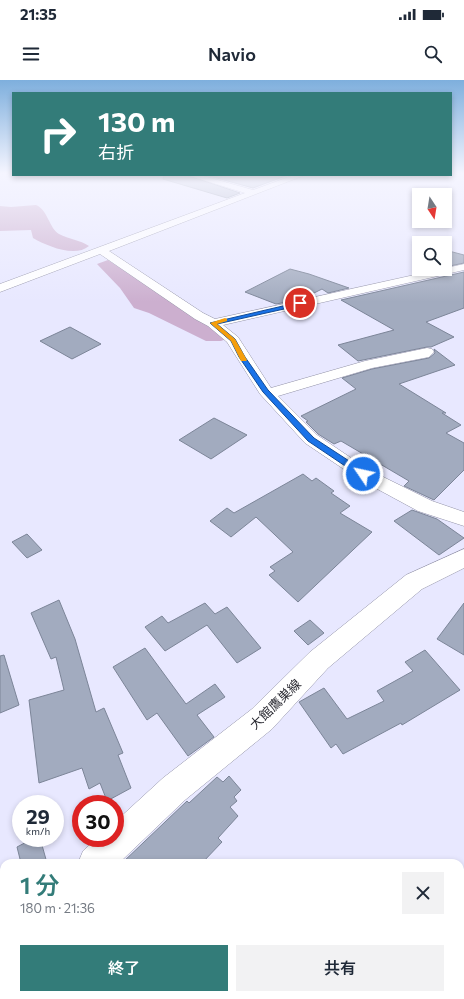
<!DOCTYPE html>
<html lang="ja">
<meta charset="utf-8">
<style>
body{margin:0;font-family:Commissioner,"Noto Sans JP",sans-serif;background:#f2f2f3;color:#1f2937;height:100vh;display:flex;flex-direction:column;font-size:15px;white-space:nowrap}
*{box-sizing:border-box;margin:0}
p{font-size:13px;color:#747a83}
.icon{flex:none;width:22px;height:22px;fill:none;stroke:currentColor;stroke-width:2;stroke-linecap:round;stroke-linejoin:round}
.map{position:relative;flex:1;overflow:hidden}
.details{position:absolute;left:0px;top:779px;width:464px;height:140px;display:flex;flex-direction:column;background:#fff;border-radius:12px 12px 0 0;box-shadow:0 2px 6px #0003}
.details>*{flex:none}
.top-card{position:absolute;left:12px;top:12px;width:440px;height:84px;border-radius:0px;box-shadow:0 2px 6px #0003;background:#337c79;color:#fff;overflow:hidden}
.needle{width:26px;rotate:168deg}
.tools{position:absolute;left:412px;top:108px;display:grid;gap:8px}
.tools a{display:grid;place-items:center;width:40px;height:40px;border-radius:0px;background:#fff;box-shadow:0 2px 6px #0003;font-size:20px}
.speed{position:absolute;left:12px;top:715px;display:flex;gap:8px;font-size:20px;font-weight:700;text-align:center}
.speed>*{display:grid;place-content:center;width:52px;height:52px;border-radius:50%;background:#fff;box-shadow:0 2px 6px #0003;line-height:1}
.speed small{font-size:10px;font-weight:400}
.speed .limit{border:6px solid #d22;background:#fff;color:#111}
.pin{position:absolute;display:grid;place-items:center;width:34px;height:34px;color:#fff;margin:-17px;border:2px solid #fff;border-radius:50%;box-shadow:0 1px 4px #0007}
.me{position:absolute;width:44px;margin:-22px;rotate:304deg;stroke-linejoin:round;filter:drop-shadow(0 0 3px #0008)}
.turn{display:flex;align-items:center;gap:14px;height:84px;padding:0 20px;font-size:18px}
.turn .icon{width:52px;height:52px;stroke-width:2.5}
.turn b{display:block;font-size:28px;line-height:34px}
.round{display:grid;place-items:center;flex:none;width:42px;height:42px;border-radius:0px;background:#f2f2f3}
.head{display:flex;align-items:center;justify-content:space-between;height:68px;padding:0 20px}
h1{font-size:24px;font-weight:600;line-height:30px;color:#337c79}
.action{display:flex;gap:8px;margin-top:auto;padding:8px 20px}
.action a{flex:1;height:46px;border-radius:0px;background:#337c79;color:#fff;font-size:16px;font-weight:600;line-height:46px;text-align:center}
.action a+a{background:#f2f2f3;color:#1f2937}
.status{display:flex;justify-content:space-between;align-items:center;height:28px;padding:0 20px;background:#fff;direction:ltr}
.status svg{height:11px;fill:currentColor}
header{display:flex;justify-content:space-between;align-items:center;height:52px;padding:0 20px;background:#fff;font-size:18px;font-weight:600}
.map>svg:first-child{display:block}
.green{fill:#ccafcf}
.building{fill:#a2abbf;stroke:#7c8598}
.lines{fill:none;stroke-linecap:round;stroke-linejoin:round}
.minor-casing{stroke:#9292a7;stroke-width:1}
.secondary-casing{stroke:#9292a7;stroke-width:1}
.minor{fill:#fff;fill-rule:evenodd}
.secondary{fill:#fff;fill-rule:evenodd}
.route{fill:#1a73e8;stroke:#114b97}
.slow{fill:#f59e0b}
.labels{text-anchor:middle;stroke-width:3;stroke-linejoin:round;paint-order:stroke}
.near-street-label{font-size:13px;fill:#2b2b33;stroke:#fff}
</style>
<div class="status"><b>21:35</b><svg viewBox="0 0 49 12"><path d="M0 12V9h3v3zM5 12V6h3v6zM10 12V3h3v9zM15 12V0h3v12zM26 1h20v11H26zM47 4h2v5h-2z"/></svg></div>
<header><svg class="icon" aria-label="menu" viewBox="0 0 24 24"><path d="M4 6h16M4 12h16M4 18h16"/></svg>Navio<svg class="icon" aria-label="search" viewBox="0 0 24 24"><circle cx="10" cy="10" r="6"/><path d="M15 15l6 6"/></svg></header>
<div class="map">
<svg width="464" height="919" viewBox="0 0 464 919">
<rect width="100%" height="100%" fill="#e8e8ff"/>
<path class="green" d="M36 125C48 130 49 148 59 154 69 159 80 160 89 166 75 178 47 166 33 158L31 150 0 151V126L11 127Z
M108 180 202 241 226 259 221 261H206L149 233 134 228 120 208 97 184Z"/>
<path class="building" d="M164 95H186L240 113 227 118 163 99Z
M206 95H288L253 108Z
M445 170 464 175V183L445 187Z
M290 189 309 194 349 208 328 213 322 209 306 217 301 219 296 217 287 222 276 224 245 212Z
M464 192V228L426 242 454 257 431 267H427L358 281 338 265 394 250 341 220Z
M70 247 101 264 72 279 40 261Z
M434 269 455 285 399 304 446 333H442L461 345 446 353 464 363V390L434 420 404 406 409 401 341 361 334 364 318 354 306 342 308 341 301 336 356 309 342 298 372 289 429 278 435 273Z
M214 338 247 355 211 379 179 360Z
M303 394 312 401 316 398 334 411 331 413 350 426 340 433 372 452 298 522 269 495 275 491 270 487 293 472 256 437 231 457 210 441 227 428 234 433Z
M412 430 437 439 464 458 439 475 394 441Z
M27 454 42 470 27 478 12 462Z
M59 520 75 559 96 632 104 628 123 673 118 675 131 708 107 721 100 703 89 709 82 688 39 703 29 620 64 610 56 577 51 579 31 533Z
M205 523 215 534 227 527 261 568 237 583 207 545 165 571 145 547 162 536 168 543Z
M464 523V575L437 559Z
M310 540 324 553 308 565 294 551Z
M145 568 186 624 215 604 225 617 197 635 214 657 188 676 157 633 147 640 113 587Z
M425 570 460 610 402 645 401 643 343 674 336 664 331 668 299 622 324 608 347 639 384 621 377 611 413 591 405 582Z
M4 575 19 625 0 633V576Z
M229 696 241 710 234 717 237 721 230 727 238 736 218 758 222 762 202 783H122L187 721 189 723 217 697 223 702Z
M34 758H40L47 783H21L17 767Z"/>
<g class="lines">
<defs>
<path id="minor" d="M187 95H200L253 110 294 95H305L109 171 203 233 215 239 464 184V190L223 245 238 257 271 308 365 281 427 268 432 269 434 272 429 277 372 288 278 316 317 355 369 390 432 421 464 432V446L418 431 357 398 305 363 260 314 227 262 208 246 195 239 100 174 0 212V204L245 113Z"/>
<path id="secondary" d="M464 469V488L422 509 328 588 272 649 185 720 119 783H78L83 771 97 758H115V742L163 698 252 629 310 572 406 495Z
M4 851V891L0 892V852Z"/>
</defs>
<use href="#minor" class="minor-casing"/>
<use href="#secondary" class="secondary-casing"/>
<use href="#minor" class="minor"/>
<use href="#secondary" class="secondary"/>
</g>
<linearGradient id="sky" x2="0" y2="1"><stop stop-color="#7eafdd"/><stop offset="0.42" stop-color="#f5f5ff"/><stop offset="1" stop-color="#f5f5ff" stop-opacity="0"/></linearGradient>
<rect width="464" height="222" fill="url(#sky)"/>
<path class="route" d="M300 222 302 225 217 244 235 259 245 277 268 310 314 358 366 392V396H360L308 361 263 312 239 277 231 261 210 243Z"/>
<path class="slow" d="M225 238 227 239V241L217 244 235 259 247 280 246 281H241L231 261 210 243Z"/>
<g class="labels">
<g class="near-street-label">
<text transform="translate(275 624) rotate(-44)" y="5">大館鷹巣線</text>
</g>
</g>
</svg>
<div class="tools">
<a><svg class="needle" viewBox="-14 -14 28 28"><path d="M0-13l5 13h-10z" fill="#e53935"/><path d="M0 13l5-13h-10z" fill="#747a83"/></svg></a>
<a><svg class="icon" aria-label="search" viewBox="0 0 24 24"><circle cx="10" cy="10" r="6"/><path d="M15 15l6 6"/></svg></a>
</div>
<div class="speed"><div>29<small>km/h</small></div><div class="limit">30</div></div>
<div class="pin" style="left:300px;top:223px;background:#d93025"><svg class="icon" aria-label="arrive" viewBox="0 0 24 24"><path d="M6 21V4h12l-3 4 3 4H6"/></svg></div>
<svg class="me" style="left:363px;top:394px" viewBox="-20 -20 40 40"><circle r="17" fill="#1a73e8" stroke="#fff" stroke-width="3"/><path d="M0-11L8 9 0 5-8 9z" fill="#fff"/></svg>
<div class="top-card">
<div class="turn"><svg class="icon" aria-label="right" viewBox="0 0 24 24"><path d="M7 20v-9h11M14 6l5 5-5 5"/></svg><div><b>130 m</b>右折</div></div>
</div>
<section class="details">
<div class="head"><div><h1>1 分</h1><p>180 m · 21:36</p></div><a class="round"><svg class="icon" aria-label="close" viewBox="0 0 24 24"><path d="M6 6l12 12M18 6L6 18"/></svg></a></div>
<div class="action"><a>終了</a><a>共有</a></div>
</section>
</div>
